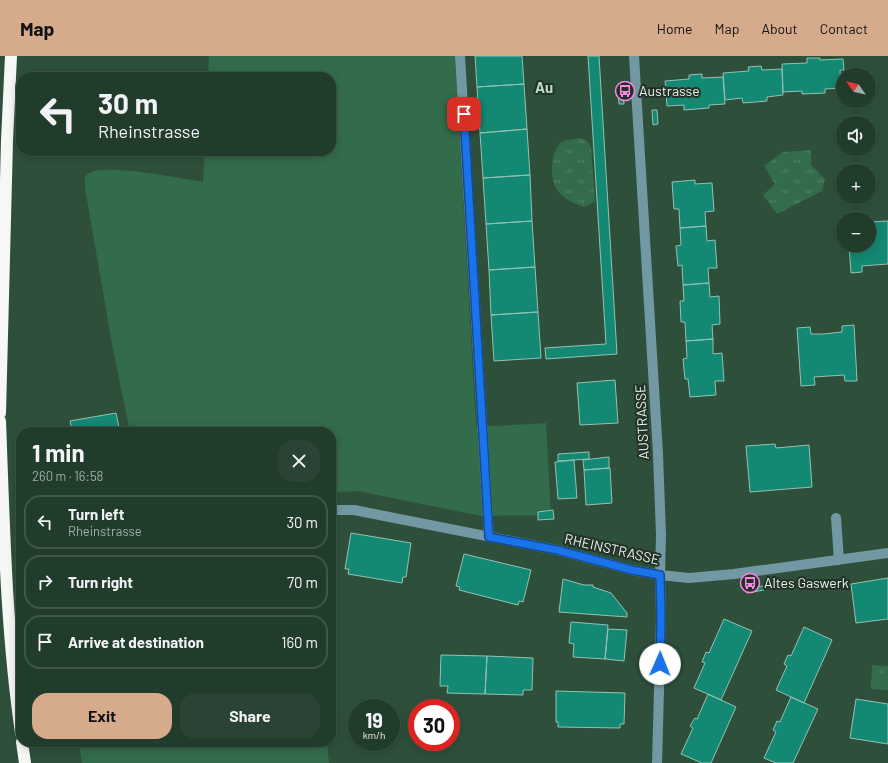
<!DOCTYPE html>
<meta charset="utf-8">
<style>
body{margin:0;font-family:Barlow,sans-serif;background:#2a4334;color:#f1f3f6;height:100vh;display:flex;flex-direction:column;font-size:15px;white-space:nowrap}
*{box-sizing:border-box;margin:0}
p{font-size:13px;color:#a2ada9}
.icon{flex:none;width:22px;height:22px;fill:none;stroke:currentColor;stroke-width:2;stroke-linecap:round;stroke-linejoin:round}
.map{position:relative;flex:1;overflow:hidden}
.sheet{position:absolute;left:16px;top:371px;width:320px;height:320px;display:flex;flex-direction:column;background:#223c2c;border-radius:16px;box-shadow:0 2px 10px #0003,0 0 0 1px #3f5648}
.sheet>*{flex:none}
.guide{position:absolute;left:16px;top:16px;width:320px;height:84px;border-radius:16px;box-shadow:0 2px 10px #0003,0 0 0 1px #3f5648;background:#223c2c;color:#f1f3f6;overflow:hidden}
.needle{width:26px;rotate:304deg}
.buttons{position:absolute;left:836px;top:12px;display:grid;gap:8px}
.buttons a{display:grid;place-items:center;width:40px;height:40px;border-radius:50%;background:#223c2c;box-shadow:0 2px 10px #0003,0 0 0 1px #3f5648;font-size:20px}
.speed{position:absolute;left:348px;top:643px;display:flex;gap:8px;font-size:20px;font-weight:700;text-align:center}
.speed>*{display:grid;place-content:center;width:52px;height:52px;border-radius:50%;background:#223c2c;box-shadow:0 2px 10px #0003,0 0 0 1px #3f5648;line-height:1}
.speed small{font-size:10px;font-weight:400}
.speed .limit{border:6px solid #d22;background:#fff;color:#111}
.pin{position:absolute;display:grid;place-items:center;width:34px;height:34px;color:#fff;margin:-17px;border-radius:8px;box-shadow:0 2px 6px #0006}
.me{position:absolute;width:44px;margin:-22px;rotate:1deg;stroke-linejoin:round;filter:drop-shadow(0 0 3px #0008)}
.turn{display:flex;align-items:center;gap:14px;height:84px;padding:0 16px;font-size:18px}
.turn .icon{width:52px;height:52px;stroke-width:2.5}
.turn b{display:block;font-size:28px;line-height:34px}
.round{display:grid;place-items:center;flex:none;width:42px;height:42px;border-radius:16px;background:#2a4334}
.head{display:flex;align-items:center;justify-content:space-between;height:68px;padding:0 16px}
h1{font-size:24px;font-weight:700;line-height:30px}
.action{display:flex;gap:8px;margin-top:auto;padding:8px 16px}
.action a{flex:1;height:46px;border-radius:16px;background:#d6ab8b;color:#111;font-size:16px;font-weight:700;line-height:46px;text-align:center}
.action a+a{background:#2a4334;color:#f1f3f6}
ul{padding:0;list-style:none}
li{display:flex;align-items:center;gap:12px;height:54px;margin:0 8px 6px;padding:0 8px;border:2px solid #3f5648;border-radius:16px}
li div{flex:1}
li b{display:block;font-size:15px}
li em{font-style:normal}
header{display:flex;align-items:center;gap:24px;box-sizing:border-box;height:56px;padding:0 20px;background:#d6ab8b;color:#111}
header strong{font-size:19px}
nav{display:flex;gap:22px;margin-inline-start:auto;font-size:14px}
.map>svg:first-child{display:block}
.green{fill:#336c4a}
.park{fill:url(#park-tufts)}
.building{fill:#138872;stroke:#93c2b5}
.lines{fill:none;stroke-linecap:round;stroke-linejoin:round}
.minor-tunnel{stroke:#496955;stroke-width:10;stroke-dasharray:10 5;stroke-linecap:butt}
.minor{stroke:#7299a3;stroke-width:10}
.highway{stroke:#f7f7f7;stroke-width:12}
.route-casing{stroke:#114b97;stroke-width:10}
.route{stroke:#1a73e8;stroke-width:7}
.labels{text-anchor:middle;stroke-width:4;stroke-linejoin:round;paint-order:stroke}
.poi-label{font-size:14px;fill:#e4f7ea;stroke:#233128;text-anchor:start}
.street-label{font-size:14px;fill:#e4f7ea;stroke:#233128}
.neighbourhood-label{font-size:15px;font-weight:bold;fill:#b8dec4;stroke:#233128}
</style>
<header>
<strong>Map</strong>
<nav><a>Home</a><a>Map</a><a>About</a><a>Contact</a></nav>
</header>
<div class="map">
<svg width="888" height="707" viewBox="0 0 888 707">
<defs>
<pattern id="park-tufts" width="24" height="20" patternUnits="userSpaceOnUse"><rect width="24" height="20" fill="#336c4a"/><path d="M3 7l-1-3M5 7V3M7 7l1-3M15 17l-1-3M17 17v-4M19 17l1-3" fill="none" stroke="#508264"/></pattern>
</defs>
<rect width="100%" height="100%" fill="#2e503b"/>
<path class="green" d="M209 0H455L476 371 546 367 551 459 481 460 358 435 331 437V376H130L112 288 85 132C85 127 83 121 88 118 104 106 182 123 203 126L205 95H331V21H208Z
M79 686H327L329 707H82Z"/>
<path class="park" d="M581 82 587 85 591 91 595 145 584 151C575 148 564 143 558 135 549 125 550 94 562 86 568 83 575 83 581 82Z
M811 94V109L825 123 822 135 777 158 763 139 775 128 764 110 783 96Z
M872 609 888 610V634L871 633Z"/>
<path class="building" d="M475 0H522L524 28 477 31Z
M588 0H599L617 298 546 303 545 292 606 288Z
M807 2H820V4L843 3 844 14H840L841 32 825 33V37L802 38V35L783 36 782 8 807 7Z
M761 10 762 14 782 13 783 39 767 41V45L743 47 742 42 725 44 723 17 749 15 748 11Z
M702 18V22L723 21 725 48 709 49V52L684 54V49L667 50 665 25 689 23V19Z
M524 28 527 73 480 77 477 31Z
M618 33H623L624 48H619Z
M652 54H657L658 68 653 69Z
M527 73 530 119 483 122 480 77Z
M530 119 532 165 486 168 483 122Z
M695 124V128L712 127 714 155 705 156 706 170 680 172 679 153H674L672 126Z
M532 165 535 211 489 214 486 168Z
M888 165V208L862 210V216L851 217 849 189H869V166Z
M706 170 707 185 715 184 717 212H708L709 227 683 229 682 209 678 210 676 190 681 189 680 172Z
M535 211 538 256 491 259 489 214Z
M709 227 710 241 719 240 720 268 712 269 713 283 686 285 685 266H681L680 245H684L683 229Z
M538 256 541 302 494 305 491 259Z
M854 269 857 325H845L844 319 814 321 815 329 801 330 797 272 810 271 811 278H823L842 276V270Z
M713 283V298L722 297 724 325H715L716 339 690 341 688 323H685L683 303 687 302 686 285Z
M615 324 618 367 580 369 577 327Z
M116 357 120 376H72L70 365Z
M775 388 776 392 809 389 812 431 750 436 746 390Z
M589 396V403L558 405V398Z
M609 401V412L584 414 583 404Z
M574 404 577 442 558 443 555 406Z
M609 412H610L612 447 586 449 584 414Z
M553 454 554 463 538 464V456Z
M351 477 411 487 406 521H403L402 527 348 518 349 513H345Z
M464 498 531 514 523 546 519 545 518 549 459 534 460 531 456 530Z
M888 522V563L856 567 851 528Z
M563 523 584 529H593V531L611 537 627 557V561L559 556Z
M763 530 764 534 747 537V532Z
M724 563 752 575 721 644 694 632 705 607 702 606 706 596 709 597Z
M571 566 608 569 605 603 573 601 574 588 569 587Z
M804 571 832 584 804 647 776 634 787 610 784 608 788 599 791 600Z
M608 573 627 574 624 605 605 603Z
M441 599 487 600 485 638 447 637 448 630H440Z
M487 600 533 602 532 634H523V639L485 638Z
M556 635 625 637 624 668H620V672L558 671V666H556Z
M708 638 736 651 711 707H702L681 698 693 672 690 670 695 662 697 663Z
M791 641 818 653 793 707H776L764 702 776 676 773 674 777 665 780 666Z
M856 643 888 648V688L850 682Z"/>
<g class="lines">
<path class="minor-tunnel" d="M0 488 21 486"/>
<path class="minor" d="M460 0 489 481
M634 0 658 398 661 479 660 519 661 561 657 707
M331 454H354L557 494 632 514 660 519 689 522 734 518 888 497
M836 462 839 504"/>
<path class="highway" d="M0 357 7 85 11 0
M0 365C4 469 6 574 21 677
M22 686 25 707"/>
</g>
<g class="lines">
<defs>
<path id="route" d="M464 58 489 481 557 494 632 514 660 519 661 561 660 608"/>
</defs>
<use href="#route" class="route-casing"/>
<use href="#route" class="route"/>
</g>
<defs>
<symbol id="bus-ring" viewBox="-11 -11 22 22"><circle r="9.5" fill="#233128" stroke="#fc86e4" stroke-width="1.5"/><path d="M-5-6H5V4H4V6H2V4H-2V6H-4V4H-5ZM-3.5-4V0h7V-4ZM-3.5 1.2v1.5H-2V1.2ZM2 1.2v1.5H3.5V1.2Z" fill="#fc86e4"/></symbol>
</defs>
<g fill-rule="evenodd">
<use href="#bus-ring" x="614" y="24" width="22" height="22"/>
<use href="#bus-ring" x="739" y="516" width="22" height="22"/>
</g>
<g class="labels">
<g class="poi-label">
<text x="639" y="40">Austrasse</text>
<text x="764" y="532">Altes Gaswerk</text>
</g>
<g class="street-label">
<text transform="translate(642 366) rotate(-93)" y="5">AUSTRASSE</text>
<text transform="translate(612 493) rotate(13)" y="5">RHEINSTRASSE</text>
</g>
<g class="neighbourhood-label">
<text x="544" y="37">Au</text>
</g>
</g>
</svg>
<div class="buttons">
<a><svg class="needle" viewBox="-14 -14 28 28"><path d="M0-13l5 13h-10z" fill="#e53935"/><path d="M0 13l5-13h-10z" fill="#a2ada9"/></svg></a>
<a><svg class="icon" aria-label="sound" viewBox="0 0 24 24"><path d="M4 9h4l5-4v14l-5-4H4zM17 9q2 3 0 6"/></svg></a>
<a>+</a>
<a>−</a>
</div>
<div class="speed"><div>19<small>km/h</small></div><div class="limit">30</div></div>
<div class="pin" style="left:464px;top:58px;background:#d93025"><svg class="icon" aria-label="arrive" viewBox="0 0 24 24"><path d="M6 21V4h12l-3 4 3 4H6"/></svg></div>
<svg class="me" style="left:660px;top:608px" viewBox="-20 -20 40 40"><circle r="19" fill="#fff"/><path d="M0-13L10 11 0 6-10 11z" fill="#1a73e8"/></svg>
<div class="guide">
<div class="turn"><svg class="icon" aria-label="left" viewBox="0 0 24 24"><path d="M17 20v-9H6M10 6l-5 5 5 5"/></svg><div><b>30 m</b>Rheinstrasse</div></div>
</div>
<section class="sheet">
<div class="head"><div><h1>1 min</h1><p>260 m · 16:58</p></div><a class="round"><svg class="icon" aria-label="close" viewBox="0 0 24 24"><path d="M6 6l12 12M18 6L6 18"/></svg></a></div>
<ul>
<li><svg class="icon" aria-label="left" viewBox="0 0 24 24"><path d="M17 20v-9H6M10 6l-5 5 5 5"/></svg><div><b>Turn left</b><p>Rheinstrasse</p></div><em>30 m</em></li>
<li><svg class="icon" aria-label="right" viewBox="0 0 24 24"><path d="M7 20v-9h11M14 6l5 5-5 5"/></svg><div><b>Turn right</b></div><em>70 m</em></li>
<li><svg class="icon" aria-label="arrive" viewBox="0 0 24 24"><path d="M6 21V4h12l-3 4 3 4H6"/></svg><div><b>Arrive at destination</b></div><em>160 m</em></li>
</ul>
<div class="action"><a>Exit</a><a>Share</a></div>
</section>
</div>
